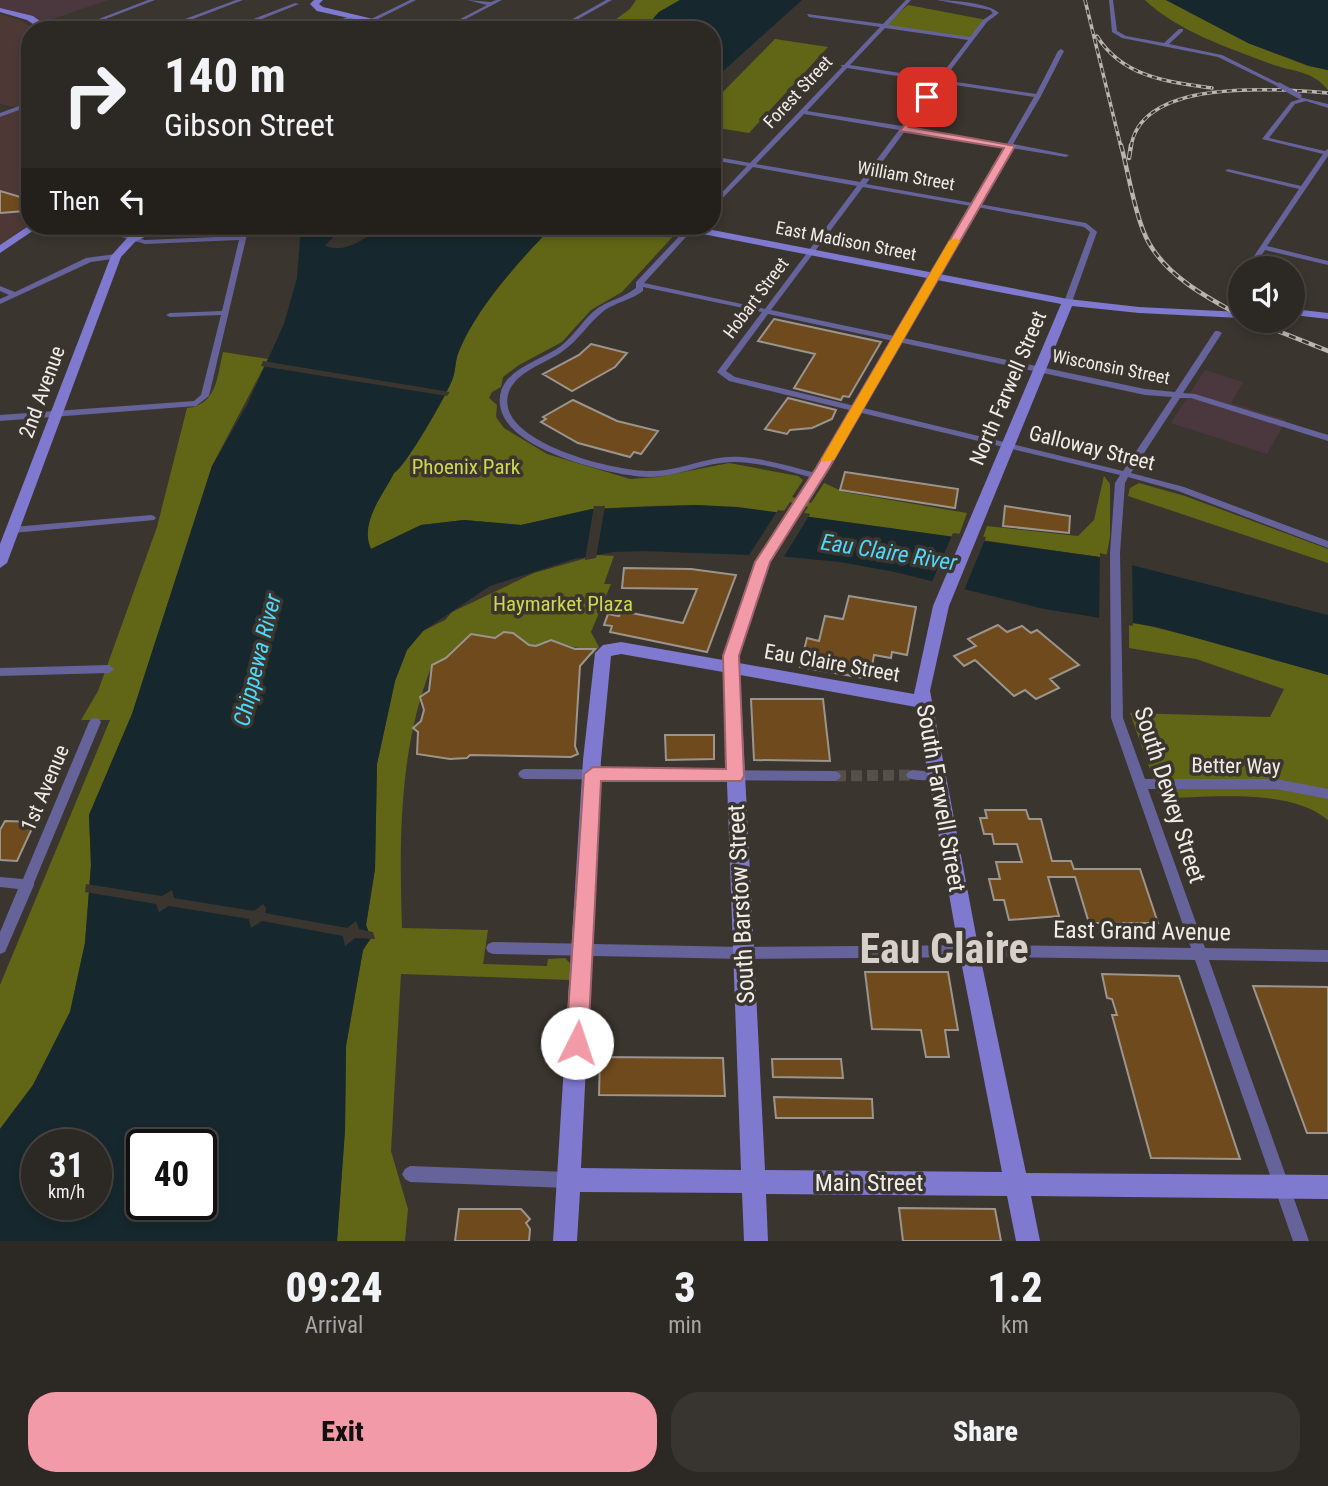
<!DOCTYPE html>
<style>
body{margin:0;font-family:"Roboto Condensed",sans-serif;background:#383430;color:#f1f3f6;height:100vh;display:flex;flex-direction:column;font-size:26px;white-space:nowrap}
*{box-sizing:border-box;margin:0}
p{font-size:23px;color:#a6a6a6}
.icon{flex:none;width:38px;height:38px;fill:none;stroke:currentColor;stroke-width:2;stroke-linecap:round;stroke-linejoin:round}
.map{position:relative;height:1241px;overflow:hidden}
.drawer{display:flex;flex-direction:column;background:#2c2823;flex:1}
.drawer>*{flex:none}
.guide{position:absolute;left:21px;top:21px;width:700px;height:214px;border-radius:28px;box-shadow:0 4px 10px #0003,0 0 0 2px #484441;background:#2c2823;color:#f1f3f6;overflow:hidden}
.tools{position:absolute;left:1228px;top:256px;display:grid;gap:14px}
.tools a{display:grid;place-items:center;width:77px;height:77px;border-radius:50%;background:#2c2823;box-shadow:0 4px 10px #0003,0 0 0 2px #484441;font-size:35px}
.speed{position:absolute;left:21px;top:1129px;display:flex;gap:14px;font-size:35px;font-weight:700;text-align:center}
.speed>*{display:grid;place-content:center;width:91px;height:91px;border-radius:50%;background:#2c2823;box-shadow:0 4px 10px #0003,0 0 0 2px #484441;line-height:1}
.speed small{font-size:18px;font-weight:400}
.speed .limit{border:4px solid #111;border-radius:10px;background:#fff;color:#111}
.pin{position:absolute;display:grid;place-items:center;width:60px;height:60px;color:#fff;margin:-30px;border-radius:14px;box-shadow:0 4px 10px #0006}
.me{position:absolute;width:77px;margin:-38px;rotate:4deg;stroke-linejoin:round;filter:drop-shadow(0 0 5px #0008)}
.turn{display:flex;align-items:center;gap:24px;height:147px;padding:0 28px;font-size:32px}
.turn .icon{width:91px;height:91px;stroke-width:2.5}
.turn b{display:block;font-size:49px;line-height:60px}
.then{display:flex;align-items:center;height:66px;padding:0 28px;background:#0003;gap:14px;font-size:26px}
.eta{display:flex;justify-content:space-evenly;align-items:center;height:119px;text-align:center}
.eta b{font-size:42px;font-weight:800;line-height:49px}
.primary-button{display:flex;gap:14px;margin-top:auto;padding:14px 28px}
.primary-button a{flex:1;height:80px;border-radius:28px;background:#f39aa8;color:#111;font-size:28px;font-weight:800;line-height:80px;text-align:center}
.primary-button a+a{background:#383430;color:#f1f3f6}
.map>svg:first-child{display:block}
.industrial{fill:#4b383f}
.medical{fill:#4d3836}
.green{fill:#606615}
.water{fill:#16282d;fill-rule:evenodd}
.pier{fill:#3b352f}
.building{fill:#6e4a1d;stroke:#9c958e;stroke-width:2}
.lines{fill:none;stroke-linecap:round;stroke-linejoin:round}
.street-tunnel{stroke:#56504b;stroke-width:11;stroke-dasharray:11 5;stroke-linecap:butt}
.street{fill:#656399;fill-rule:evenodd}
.secondary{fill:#7f79d0;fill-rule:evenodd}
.rail-far1-casing{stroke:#bab5b0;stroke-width:3.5}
.rail-casing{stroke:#bab5b0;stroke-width:4.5}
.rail-far1{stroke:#3b352f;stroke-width:2;stroke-dasharray:5;stroke-linecap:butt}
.rail{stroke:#3b352f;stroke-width:2.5;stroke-dasharray:7;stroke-linecap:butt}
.street-bridge{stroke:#656399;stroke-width:5}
.route{fill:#f39aa8;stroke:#9e646d;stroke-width:2}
.slow{fill:#f59e0b}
.labels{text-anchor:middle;stroke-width:7;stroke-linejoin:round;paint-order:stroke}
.far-street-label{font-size:18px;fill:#f0ece8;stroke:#3b352f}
.street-label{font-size:21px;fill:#f0ece8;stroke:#3b352f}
.park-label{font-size:21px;fill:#cdd84e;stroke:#3b352f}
.water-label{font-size:23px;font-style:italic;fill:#4dd9fc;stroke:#3b352f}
.near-street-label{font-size:24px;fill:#f0ece8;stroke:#3b352f}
.near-town-label{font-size:42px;font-weight:bold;fill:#d7d0c8;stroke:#3b352f}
</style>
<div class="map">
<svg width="1328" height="1241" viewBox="0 0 1328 1241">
<rect width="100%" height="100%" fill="#3b352f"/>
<path class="industrial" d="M0 0H108L44 22 0 8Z
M1205 370 1243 382 1231 403 1286 420 1267 454 1171 423Z"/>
<path class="medical" d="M0 14 20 20 35 30H30V102L16 107 0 104Z
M30 106V223L0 245V117Z"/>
<path class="green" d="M636 0H680L659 12 643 30H601L630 9Z
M1145 0H1166L1248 43 1308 66 1328 70V90C1312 70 1293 72 1271 64 1229 48 1177 31 1145 0Z
M908 5 987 20 971 39 884 26Z
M775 39 828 47 749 133 712 127V103Z
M553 226H651L676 233 622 292 591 310 562 342 519 365 503 377 501 387 492 392 489 398 497 405 496 417 504 428 547 454 630 479 658 477 729 463 798 476 803 480 792 497 811 503 824 483 844 492 967 513 958 538 808 517 810 514 804 513 808 507 790 502 784 511 777 513 697 505 651 506 592 509 521 525 464 520 421 525 371 549C359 523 383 495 394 473 405 468 449 392 453 377 456 369 455 360 459 351 477 307 520 260 553 226Z
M223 352 268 359 212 466 132 714 89 815 91 865 85 943 70 1012 33 1085 0 1129V985L110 720H81L98 691 157 527 187 408C217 405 217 377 223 352Z
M1104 476 1110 484V537L1106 558 982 540 987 526 1078 536 1094 520Z
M1139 483 1185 496 1328 549V563L1128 496 1130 488Z
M597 555 614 556 604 584H611L591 632 599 647 592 655 587 649C570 649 552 634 539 647L529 645 510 632 501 634 497 639 472 634 446 660 432 665C399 748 399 839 402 928L488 930 483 964 547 966 548 959 565 958 570 963V980L401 974 391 1151 408 1209 405 1241H337L345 1130 346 1046 363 950 371 938 366 925 375 869 377 764 395 681 407 650 423 631 445 620 452 612 534 573Z
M1129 621 1246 650 1328 675V820C1289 787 1208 798 1160 798L1130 713 1270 717 1284 689 1196 659 1129 648Z"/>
<path class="water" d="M680 0H802L712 81V30H643L659 12Z
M1166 0H1328V70L1310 66 1248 43Z
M301 226H345L325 245C339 255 369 240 377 226H553C520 260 477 307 459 351 455 360 456 369 453 378 448 392 405 468 394 473 383 495 359 523 371 549L421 525 464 520 521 525 592 509 697 505 738 507 1100 557 1328 615V675L1157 627 1044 609 895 572 840 562 778 556 643 551 614 552 574 559 490 586 423 631 407 650 395 681 377 764 375 869 366 925 371 938 363 950 346 1046 345 1130 337 1241H0V1129L33 1085 70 1012 85 943 91 865 89 815 132 714 212 466 247 405 284 324 297 278ZM37 1144H96V1204H37ZM142 1144H201V1204H142Z"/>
<path class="pier" d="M263 361 450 392 447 396 261 366Z
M594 506H605L596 558 585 560Z
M778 510 810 514 782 560 747 558Z
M953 533 986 537 963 593 931 584Z
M1100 553 1132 561 1133 626 1099 620Z
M86 884 162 896 172 890 174 898 254 911 263 904 266 908 265 913 347 928 356 921 359 929 373 932 375 939 355 938 345 946 343 936 262 921 251 928 249 919 169 906 159 912 156 904 85 892Z"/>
<path class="building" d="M0 191 24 198 27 202 25 211 0 213Z
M774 319 881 342 849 397 843 396 841 400 794 388 815 354 758 341Z
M591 344 627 353 615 367 572 391 543 374 579 355Z
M788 398 836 410 832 419 812 428 790 430 787 434 765 429Z
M573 400 617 421 658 431 641 454 634 452 630 457 578 443 541 422 546 419 543 417Z
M845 472 958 489 955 508 840 490Z
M1005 506 1070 516 1069 533 1003 526Z
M624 568 691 569 736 575 707 652 610 632 612 626 604 625 608 614 619 616 621 611 683 623 697 589 622 588Z
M849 596 916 607 907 655 892 652 891 658 874 655 870 679 800 667 807 638 819 641 825 616 843 619Z
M998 625 1007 632 1022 626 1031 633 1037 630 1079 665 1050 679 1059 688 1036 699 1025 690 1014 696 975 660 964 666 954 656 976 646 968 639Z
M504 632 513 633 529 645 536 646 551 640 575 649H595L580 666 575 746 578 754 571 757 470 755 467 758 450 759 417 754 418 732 413 728 421 721 424 710 420 697 429 691 432 665 446 658 471 634 495 638Z
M751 699H823L830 761 754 760Z
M665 735H714V759L666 760Z
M985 810H1026L1029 819H1041L1052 861H1071L1074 869H1140L1158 923H1089L1075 877H1048L1059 916 1009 920 1004 900H994L989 879H1000L996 862H1022L1017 844H994L992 834H984L980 818H987Z
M5 821 35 822 17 861 0 860V830Z
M865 972H948L958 1030H945L949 1057H926L921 1030 872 1029Z
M1102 974 1179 976 1240 1159 1151 1158 1112 1015H1117L1112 999 1107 998Z
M1253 986 1328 987V1133H1307Z
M600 1057 723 1058 725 1096 599 1095Z
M772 1059H841L843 1078 773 1077Z
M774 1097 872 1099 873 1118H776Z
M899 1208 995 1209 1001 1241H903Z
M459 1209H521L530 1219 526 1223 530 1229 529 1241H455Z"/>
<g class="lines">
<path class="street-tunnel" d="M835 776 912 775"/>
<path class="street" d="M148 0H155L77 30H70Z
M236 0H243L193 19 230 28 295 3 299 4 235 30H223L185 19Z
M410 0H416L374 21 369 20Z
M467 0 491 2 496 0H502L445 30H439L487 5Z
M606 0H612L559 30H553Z
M906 0H911L888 25 970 37 983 20 993 13 990 10 937 0C951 0 989 3 999 13L987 22 943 80 1036 94 1058 51 1061 49 1064 51 1041 96 1013 144 1069 155 1066 157 1011 148 979 204 1086 223 1096 231 1097 232 1072 302 1068 304 1064 302 1090 232 1084 227 977 207 937 277 933 279 929 277 971 206 863 187 771 310 1145 389 1175 392 1215 331H1218L1222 333 1183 393 1195 394 1328 435V441L1191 398H1180L1131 473 1184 487 1328 541V548L1178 491 1128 477 1125 483 1120 553 1123 718 1145 779H1276L1328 789V799L1276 789H1148L1205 948 1328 950V962L1209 960 1309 1241H1293L1195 960 993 957 743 959 493 954 488 952 486 948 488 944 493 942 743 947 993 945 1191 948 1111 718 1110 553 1115 483 1120 475 729 381 717 372 762 312 643 287V291C631 300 617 302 605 310 589 322 579 340 563 351 548 362 526 368 514 383 508 390 506 399 508 408 518 447 617 472 653 471 684 470 711 454 742 457 769 459 795 468 820 474L822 476 820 478 817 479C790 472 762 462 734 462 705 462 678 477 650 477 612 476 512 451 501 410 498 399 500 389 507 380 521 364 544 358 561 346 575 335 584 318 598 308 610 300 625 297 636 288V282L689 226H696L644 283 765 309 857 186 753 167 712 209V203L747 166 712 160V156L750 163 842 67 841 65H844L880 27 809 17 807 14 883 24ZM885 28 968 40 938 79 850 65ZM847 68 935 82 902 126 807 111ZM941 83 1034 97 1007 144 907 127ZM804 114 899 130 860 182 756 164ZM905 131 1005 147 973 203 866 184ZM768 314 1145 395 1172 397 1123 471 735 377 726 371Z
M1109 0H1113L1117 31 1126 36 1164 43 1179 29H1183V31L1169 44 1222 55 1282 85 1277 86 1218 57 1122 38 1112 32Z
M352 15 357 16 323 30H316Z
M1299 97 1328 104V108L1306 101 1295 104 1269 138 1325 151 1328 149V156L1267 246 1328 261V265L1265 250 1253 268H1246L1299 189 1225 171 1228 169 1301 186 1323 154 1262 139 1291 102 1300 99Z
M30 102V106L0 117V113Z
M87 226H97L145 240 240 236 243 226H249L209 396 196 406 0 421V415L194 401 201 395 221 315 170 317 166 315 170 313 222 311 239 240 145 244 88 227Z
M116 254 120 256 119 258 91 262 0 304V299L9 295 0 291V286L15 292 86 258Z
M151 515 154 516 156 518 154 520 13 533 8 530 13 527Z
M109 665 114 669 109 673 0 676V668Z
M95 718 99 719 101 722 34 883V885L5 952 0 954V932L18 889 0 887V877L23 879 89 722 91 719Z
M524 769 835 771 839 773 841 776 839 779 835 781 524 779 520 777 518 774 520 771Z
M912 770 939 772 941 775 939 778C930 781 917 781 908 778L906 775 908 772Z
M410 1166 568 1172 574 1174 576 1180 574 1186 568 1188 410 1182 405 1179 402 1174 405 1169Z"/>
<path class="secondary" d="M314 0H323L319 4 323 7 419 30H403L317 11 310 4Z
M0 8 33 16 52 30H42L27 20 0 12Z
M30 225 40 226 0 253V245Z
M152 226H165L135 242 121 257 7 563 0 568V544L111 256 127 238Z
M672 226H692L1068 299 1139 307 1241 312V318L1139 313 1072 306 949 606 930 691 979 951 1026 1173 1328 1175V1199L1031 1196 1040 1241H1016L1007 1196 766 1194 768 1241H744L742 1193 580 1192 577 1241H553L583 760 595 653 603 645 621 642 723 660 755 562 816 468 927 278 677 229ZM937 280 1061 304 933 606 914 694 739 663V656L769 562 830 468ZM621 654 723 672 741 1170 581 1168 601 760 611 656ZM740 675 916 707 959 951 1002 1172 765 1170Z
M1293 309 1328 313V319L1293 315Z"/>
<defs>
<path id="rail-far1" d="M1085 0 1121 147
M1097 36C1122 77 1168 82 1212 88
M1131 147C1141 77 1277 89 1328 93"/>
<path id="rail" d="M1121 145C1128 171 1136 221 1149 243 1168 277 1208 298 1241 316
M1129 158 1131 145
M1250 320 1328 351"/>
</defs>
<use href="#rail-far1" class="rail-far1-casing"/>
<use href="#rail" class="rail-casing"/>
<use href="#rail-far1" class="rail-far1"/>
<use href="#rail" class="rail"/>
<path class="street-bridge" d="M1279 85 1299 96"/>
</g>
<path class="route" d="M927 94 931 97 909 127 1015 146 829 468 770 562 739 656 744 776 741 781H601L588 1043 585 1050 577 1053 569 1050 566 1043 584 774 593 767 726 769 723 656 755 562 816 468 1004 148 900 131Z"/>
<path class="slow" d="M955 238 960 241 834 460 823 462 821 460 949 241Z"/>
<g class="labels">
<g class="far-street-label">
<text transform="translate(798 92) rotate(-47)" y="6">Forest Street</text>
<text transform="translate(906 176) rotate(10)" y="6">William Street</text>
<text transform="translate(846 241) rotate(11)" y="6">East Madison Street</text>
<text transform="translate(756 298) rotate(-53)" y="6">Hobart Street</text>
<text transform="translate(1111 367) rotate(11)" y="6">Wisconsin Street</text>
</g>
<g class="street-label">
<text transform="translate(1008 388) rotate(-67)" y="7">North Farwell Street</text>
<text transform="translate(42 392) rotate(-70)" y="7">2nd Avenue</text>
<text transform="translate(1092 448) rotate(14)" y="7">Galloway Street</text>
<text transform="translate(832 663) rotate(10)" y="7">Eau Claire Street</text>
<text transform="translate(1236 766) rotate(1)" y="7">Better Way</text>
<text transform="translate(45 788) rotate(-67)" y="7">1st Avenue</text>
</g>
<g class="park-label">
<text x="466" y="474">Phoenix Park</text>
<text x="563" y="611">Haymarket Plaza</text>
</g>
<g class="water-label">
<text transform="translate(889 552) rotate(9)" y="8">Eau Claire River</text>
<text transform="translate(257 660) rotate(-76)" y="8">Chippewa River</text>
</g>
<g class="near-street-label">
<text transform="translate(1170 795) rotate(72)" y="8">South Dewey Street</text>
<text transform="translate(941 798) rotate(80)" y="8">South Farwell Street</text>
<text transform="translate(741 904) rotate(-93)" y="8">South Barstow Street</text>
<text transform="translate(1142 931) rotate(1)" y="8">East Grand Avenue</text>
<text x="869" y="1191">Main Street</text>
</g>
<g class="near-town-label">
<text x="944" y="963">Eau Claire</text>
</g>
</g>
</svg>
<div class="tools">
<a><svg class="icon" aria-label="sound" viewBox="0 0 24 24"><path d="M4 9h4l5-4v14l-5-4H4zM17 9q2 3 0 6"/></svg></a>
</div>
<div class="speed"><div>31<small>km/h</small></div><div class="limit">40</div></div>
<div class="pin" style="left:927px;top:97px;background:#d93025"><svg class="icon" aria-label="arrive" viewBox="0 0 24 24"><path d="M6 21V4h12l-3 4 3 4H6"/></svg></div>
<svg class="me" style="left:577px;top:1043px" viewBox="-20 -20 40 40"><circle r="19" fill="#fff"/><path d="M0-13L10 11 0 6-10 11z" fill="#f39aa8"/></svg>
<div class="guide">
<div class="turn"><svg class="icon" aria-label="right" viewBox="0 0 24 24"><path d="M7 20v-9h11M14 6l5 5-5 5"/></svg><div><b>140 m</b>Gibson Street</div></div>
<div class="then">Then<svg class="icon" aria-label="left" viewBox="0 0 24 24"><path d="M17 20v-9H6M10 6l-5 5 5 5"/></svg></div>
</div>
</div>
<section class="drawer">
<div class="eta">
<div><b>09:24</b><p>Arrival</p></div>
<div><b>3</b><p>min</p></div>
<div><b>1.2</b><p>km</p></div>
</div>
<div class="primary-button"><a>Exit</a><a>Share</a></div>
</section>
